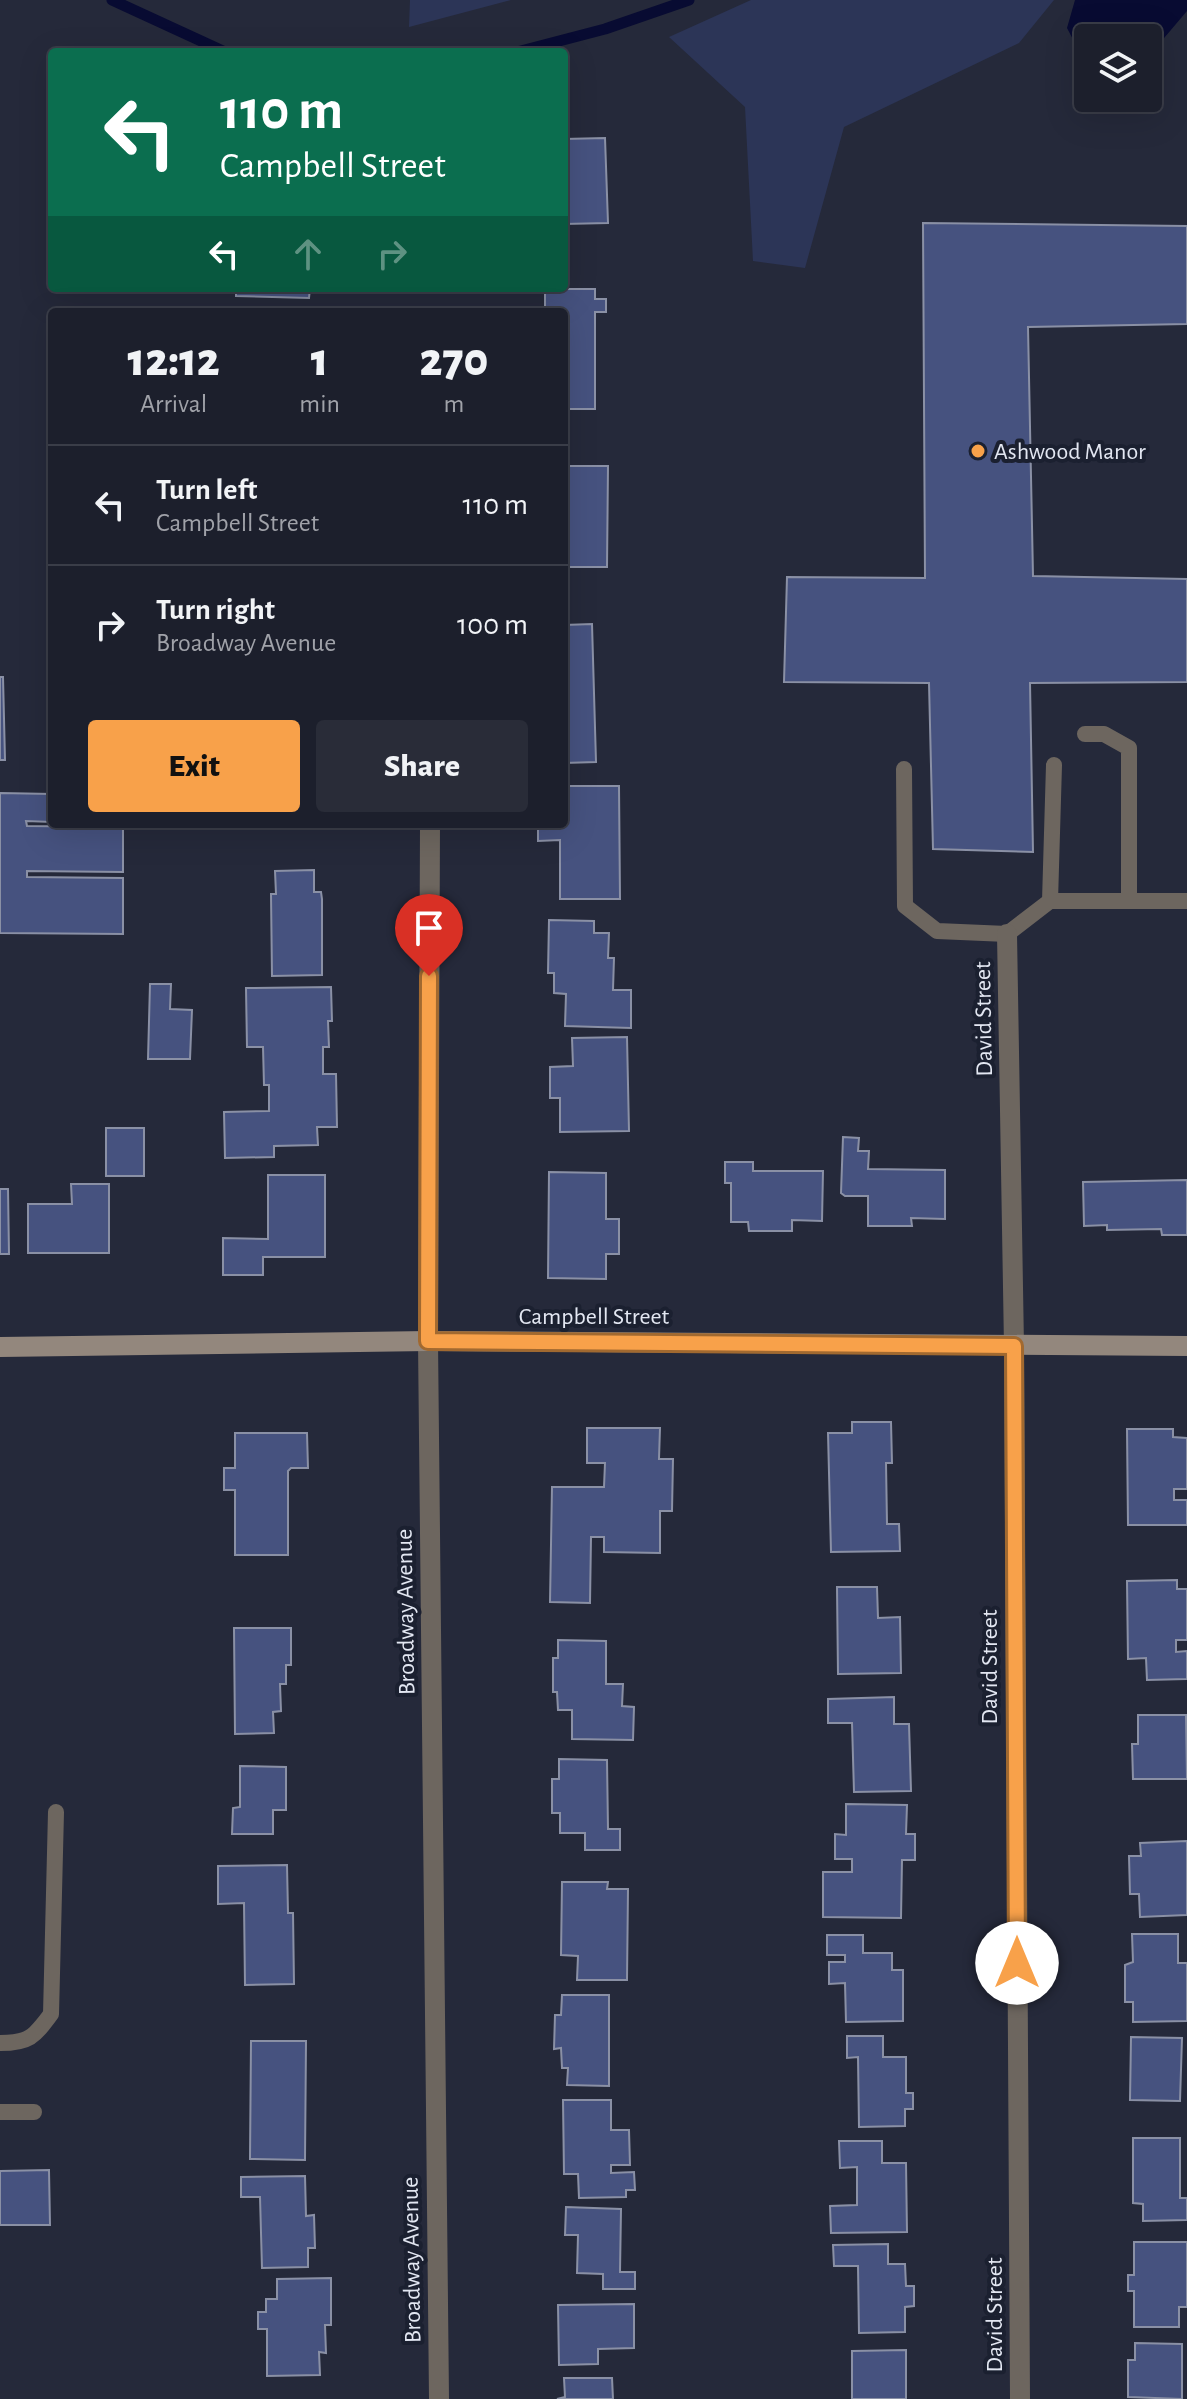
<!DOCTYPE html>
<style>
body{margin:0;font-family:"Alegreya Sans",sans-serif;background:#292c38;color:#f1f3f6;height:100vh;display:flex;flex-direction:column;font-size:30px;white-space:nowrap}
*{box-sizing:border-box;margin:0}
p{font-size:26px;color:#a0a2a9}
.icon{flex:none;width:44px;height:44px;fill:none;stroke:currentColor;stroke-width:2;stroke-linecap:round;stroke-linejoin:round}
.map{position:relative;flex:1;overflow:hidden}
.drawer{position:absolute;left:48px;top:308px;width:520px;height:520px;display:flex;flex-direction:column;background:#1c1f2c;border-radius:8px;box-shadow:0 8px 32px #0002,0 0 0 2px #3a3d48}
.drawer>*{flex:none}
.top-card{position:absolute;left:48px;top:48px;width:520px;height:244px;border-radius:8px;box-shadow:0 8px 32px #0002,0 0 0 2px #3a3d48;background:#0b6e4f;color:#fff;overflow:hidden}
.tools{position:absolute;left:1074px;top:24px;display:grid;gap:16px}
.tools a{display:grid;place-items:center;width:88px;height:88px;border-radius:8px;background:#1c1f2c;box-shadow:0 8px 32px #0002,0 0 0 2px #3a3d48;font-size:40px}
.pin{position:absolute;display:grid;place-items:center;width:68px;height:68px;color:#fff;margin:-82px -34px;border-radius:50% 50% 50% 0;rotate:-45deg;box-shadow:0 0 8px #0007}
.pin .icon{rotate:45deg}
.me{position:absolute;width:88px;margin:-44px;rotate:0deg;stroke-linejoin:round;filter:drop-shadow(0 0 6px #0008)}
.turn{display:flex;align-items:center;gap:28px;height:168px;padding:0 40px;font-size:36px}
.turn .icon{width:104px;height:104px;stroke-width:2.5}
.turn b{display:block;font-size:56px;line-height:68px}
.lanes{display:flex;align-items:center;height:76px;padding:0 40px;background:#0003;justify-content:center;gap:40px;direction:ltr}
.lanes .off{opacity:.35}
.eta{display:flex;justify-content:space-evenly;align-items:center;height:136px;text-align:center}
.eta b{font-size:48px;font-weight:800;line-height:56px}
.cta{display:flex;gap:16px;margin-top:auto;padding:16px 40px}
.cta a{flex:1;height:92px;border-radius:8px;background:#f8a14a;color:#111;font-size:32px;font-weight:800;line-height:92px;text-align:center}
.cta a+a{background:#292c38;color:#f1f3f6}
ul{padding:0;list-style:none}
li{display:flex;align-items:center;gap:24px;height:120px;padding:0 40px;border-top:2px solid #3a3d48}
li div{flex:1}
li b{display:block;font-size:30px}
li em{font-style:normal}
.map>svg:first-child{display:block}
.green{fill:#2c3557}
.water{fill:#080b32}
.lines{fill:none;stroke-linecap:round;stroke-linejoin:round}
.stream{stroke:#080b32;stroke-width:11}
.building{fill:#46527f;stroke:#8a90a5;stroke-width:2}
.lane{stroke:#6d665f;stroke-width:16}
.street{stroke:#6d665f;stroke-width:20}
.secondary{stroke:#93877d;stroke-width:20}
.route-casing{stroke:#a16930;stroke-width:20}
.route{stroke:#f8a14a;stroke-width:14}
.poi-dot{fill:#f8a14a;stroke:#1b2030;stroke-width:3}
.labels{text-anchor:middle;stroke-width:8;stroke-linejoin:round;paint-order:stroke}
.poi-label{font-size:24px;fill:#e3e7f2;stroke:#1b2030;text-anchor:start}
.street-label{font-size:24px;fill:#e3e7f2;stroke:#1b2030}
</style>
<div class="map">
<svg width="1187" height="2399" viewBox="0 0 1187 2399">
<rect width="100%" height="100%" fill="#25293a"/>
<path class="green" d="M410 0H511L409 27Z
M751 0H1054L1019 43 844 127 805 268 753 261 745 107 669 37Z"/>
<path class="water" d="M1075 0H1187V11L1148 57V38H1088V68L1067 28Z"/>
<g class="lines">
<path class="stream" d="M112 0 225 52
M517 52 605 29 689 0"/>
</g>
<path class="building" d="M605 138 608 223 564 224V139Z
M923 223 1187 226V324L1028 327 1033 576 1187 579V682L1030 683 1033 852 933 849 929 683 784 682 787 577 925 578Z
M236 288H310L309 298 236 296Z
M545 289H595V299H606V312H595V409H564V312H545Z
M564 466H608L607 567H564Z
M592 624 596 762 564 763V625Z
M0 677H3L5 760H0Z
M564 786H619L620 899H560V840L538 841V824H564Z
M0 793 52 794V822L26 821 27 826 123 827V872L27 871V877L123 878V934L0 933Z
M314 870V892H321L322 899V975L272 976 271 894H276L275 871Z
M549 920 594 921V933H609L608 958H614L613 990H631V1028L565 1026 566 994 554 993V973H548Z
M150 984H171L170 1009 192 1010 190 1059H148Z
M331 987 332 1021H328L329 1047H323V1074H336L337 1127H317L318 1145 274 1146V1157L225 1158 224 1112 269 1111V1085H264L263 1047H247L246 988Z
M627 1037 629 1131 560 1132V1098H550V1067L573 1066 572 1038Z
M106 1128H144V1176H106Z
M843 1137 859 1138 858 1151H869L868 1169 945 1170V1219L911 1218 912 1226H868V1196H845L841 1193Z
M725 1162H753V1171H823L822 1221 792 1220V1231H749L748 1222H731V1183H725Z
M549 1172 606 1173V1219H619V1254H606V1279L548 1278Z
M268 1175H325V1257H263V1275H223V1238L268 1239Z
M1187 1180V1235H1162L1161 1229 1107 1230V1225L1084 1226 1083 1182Z
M71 1184H109V1253H28V1204H72Z
M0 1189H8L9 1254H0Z
M852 1422H891L892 1463H886L887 1524H899L900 1551 831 1552 828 1433H852Z
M587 1428H660L659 1459H673L672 1511H660V1553L604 1552V1537H591L590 1603 550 1602 552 1487H604L605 1463H587Z
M1127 1429H1173V1437L1187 1438V1489H1174V1500H1187V1525H1128Z
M235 1433H307L308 1468H291L288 1471V1555H235V1490H224V1468H235Z
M1177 1580V1589H1187V1640H1176V1652L1187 1651V1679L1147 1680 1146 1658 1128 1659 1127 1581Z
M837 1587H877L878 1618 900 1617 901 1673 838 1674Z
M234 1628H291V1665H286V1684H280L281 1711 273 1712 274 1733 235 1734Z
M558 1640 606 1641V1684H623L622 1706 634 1707 633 1740 572 1739V1710H558L557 1692H553V1658H558Z
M894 1697V1724H909L911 1791 854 1792 852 1723H828V1699Z
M1138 1715H1186L1187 1779H1133L1132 1744H1138Z
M559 1759 607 1760 608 1829H620V1850H585V1833H560V1813H552V1779H559Z
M240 1766 286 1767V1810H273V1834H232L233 1808 240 1807Z
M846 1804 907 1805 906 1834H915V1860H902L901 1918 823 1917V1872H852V1859H835V1834L846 1835Z
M1187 1841V1915L1140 1917 1139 1894H1130L1129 1856H1141L1140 1843Z
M287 1865 288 1913H293L294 1984 245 1985 244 1903 218 1904V1866Z
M562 1882H608L607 1889H628L627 1980H577L578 1956 561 1955Z
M1132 1934H1178V1963H1187V2021L1133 2022V2002H1125V1965L1133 1962Z
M827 1935H863V1953H892V1970H903V2021L846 2022 845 1983 829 1984V1962H845V1955H827Z
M562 1995H609V2086L567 2085 568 2068H562L561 2048 554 2049 555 2015H561Z
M847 2036H883V2057H906V2093H913V2109H905V2126L859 2127 858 2057 847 2058Z
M1131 2037 1182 2038 1180 2101 1130 2100Z
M251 2041H306L305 2160 250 2159Z
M563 2100H611V2130H629L630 2165H611V2173L634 2172 635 2190H626V2197L579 2198 578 2174H564Z
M1133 2138H1180V2198H1187V2220L1143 2221V2204L1133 2203Z
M839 2141H882V2163H906L907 2232 831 2233 830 2206 857 2205V2167L840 2168Z
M49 2170 50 2225H0V2171Z
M305 2176 306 2216 314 2215 315 2248H308V2267L262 2268 260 2197H241V2177Z
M566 2207 621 2209 620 2272H635V2289H603V2274L577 2273 578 2235H565Z
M1134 2242H1187V2307H1179V2327H1134V2291H1128V2275H1134Z
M888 2244V2264H905L906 2286H914V2306L905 2307V2332L859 2333 858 2266H834L833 2245Z
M331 2278V2325H325L326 2353 319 2352 320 2375 267 2376V2329H258V2312H266V2299H277V2279Z
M634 2304V2348L598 2349V2364L559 2365 558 2305Z
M1135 2343 1182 2344V2399L1128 2397V2360H1135Z
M906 2350V2399H852V2351Z
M564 2378H612L613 2399H557L565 2397Z"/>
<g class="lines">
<path class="lane" d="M1085 734H1104L1129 748V900
M904 769 905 906 937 931 1007 934 1050 901H1187
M1050 901 1054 765
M0 2043C29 2043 34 2037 51 2014L56 1812
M0 2112H34"/>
<path class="street" d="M430 824 428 1341 439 2399
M1007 934 1014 1346 1020 2399"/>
<path class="secondary" d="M0 1347 428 1341 1187 1346"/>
</g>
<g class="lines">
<defs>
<path id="route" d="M429 976 428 1341 1014 1346 1017 1963"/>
</defs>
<use href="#route" class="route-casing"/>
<use href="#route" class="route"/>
</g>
<circle class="poi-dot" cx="978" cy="451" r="8"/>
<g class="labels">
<g class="poi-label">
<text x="994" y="459">Ashwood Manor</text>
</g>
<g class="street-label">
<text transform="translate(983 1019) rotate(-91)" y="8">David Street</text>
<text x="594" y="1324">Campbell Street</text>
<text transform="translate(405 1612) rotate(-91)" y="8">Broadway Avenue</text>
<text transform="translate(989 1667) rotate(-90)" y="8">David Street</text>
<text transform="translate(411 2260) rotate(-91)" y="8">Broadway Avenue</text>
<text transform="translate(994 2315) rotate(-90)" y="8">David Street</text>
</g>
</g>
</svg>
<div class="tools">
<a><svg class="icon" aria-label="layers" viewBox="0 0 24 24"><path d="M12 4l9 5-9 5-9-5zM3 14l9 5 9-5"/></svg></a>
</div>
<div class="pin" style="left:429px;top:976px;background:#d93025"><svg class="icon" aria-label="arrive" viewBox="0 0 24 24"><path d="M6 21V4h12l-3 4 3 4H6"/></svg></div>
<svg class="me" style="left:1017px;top:1963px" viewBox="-20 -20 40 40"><circle r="19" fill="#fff"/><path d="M0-13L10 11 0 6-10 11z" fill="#f8a14a"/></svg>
<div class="top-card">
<div class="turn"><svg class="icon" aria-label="left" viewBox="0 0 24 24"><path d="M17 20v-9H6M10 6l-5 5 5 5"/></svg><div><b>110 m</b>Campbell Street</div></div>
<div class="lanes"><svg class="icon" aria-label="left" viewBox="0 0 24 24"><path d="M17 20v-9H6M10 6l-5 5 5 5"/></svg><svg class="icon off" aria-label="ahead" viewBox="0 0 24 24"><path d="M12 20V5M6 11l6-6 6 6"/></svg><svg class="icon off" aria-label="right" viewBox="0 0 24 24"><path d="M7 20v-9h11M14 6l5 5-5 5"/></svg></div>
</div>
<section class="drawer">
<div class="eta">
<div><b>12:12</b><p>Arrival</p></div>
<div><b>1</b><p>min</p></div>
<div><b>270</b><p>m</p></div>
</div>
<ul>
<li><svg class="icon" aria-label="left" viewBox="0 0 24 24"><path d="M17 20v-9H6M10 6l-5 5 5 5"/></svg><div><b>Turn left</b><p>Campbell Street</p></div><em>110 m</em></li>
<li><svg class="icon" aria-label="right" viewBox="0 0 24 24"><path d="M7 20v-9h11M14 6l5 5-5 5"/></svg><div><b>Turn right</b><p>Broadway Avenue</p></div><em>100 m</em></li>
</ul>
<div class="cta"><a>Exit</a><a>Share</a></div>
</section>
</div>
